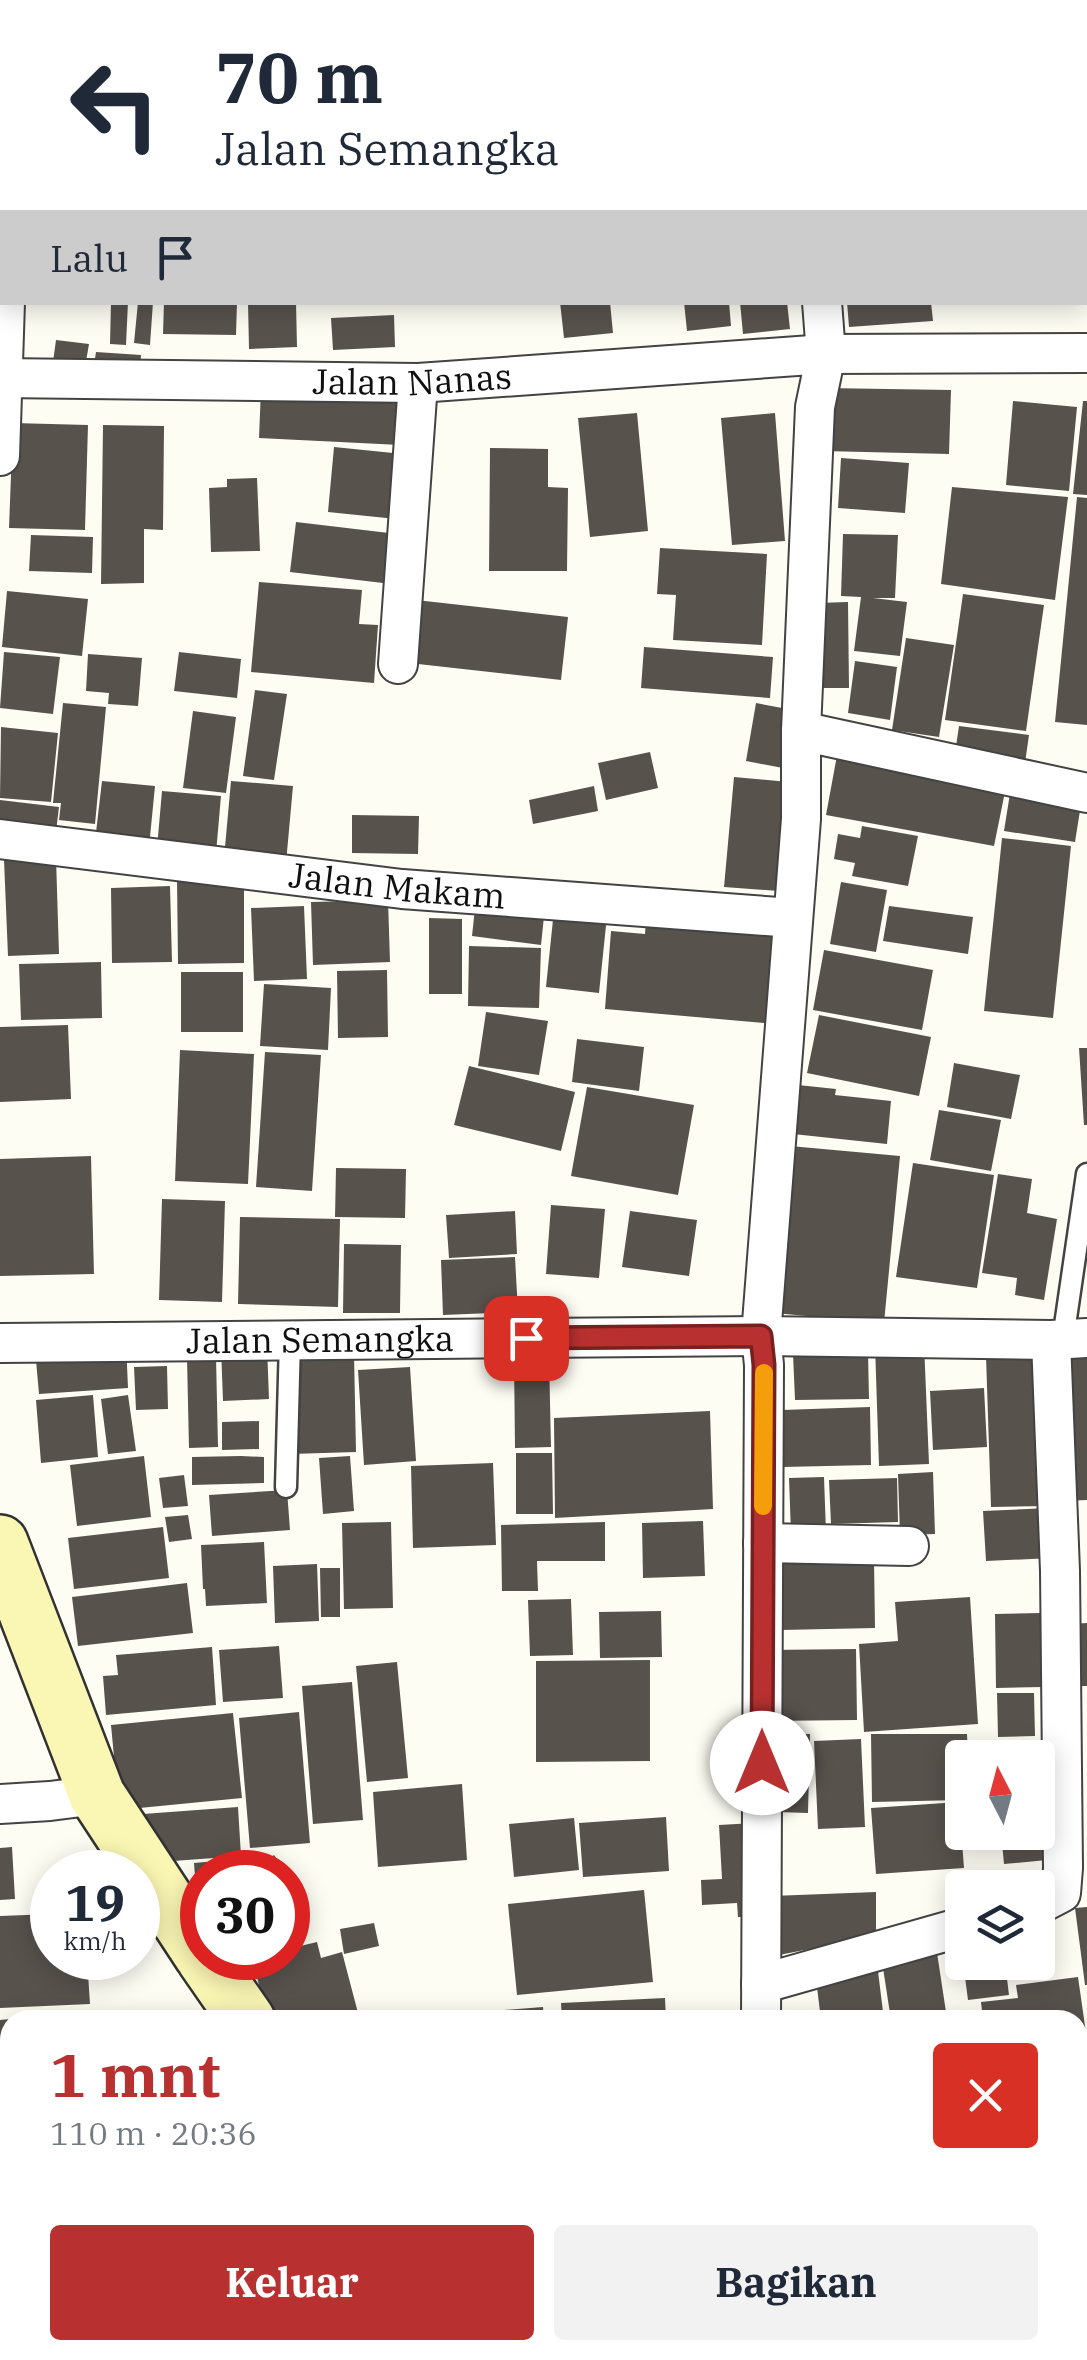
<!DOCTYPE html>
<html lang="id">
<meta charset="utf-8">
<style>
body{margin:0;font-family:"IBM Plex Serif",serif;background:#f2f2f3;color:#1f2937;height:100vh;display:flex;flex-direction:column;font-size:38px;white-space:nowrap}
*{box-sizing:border-box;margin:0}
p{font-size:32px;color:#747a83}
.icon{flex:none;width:55px;height:55px;fill:none;stroke:currentColor;stroke-width:2;stroke-linecap:round;stroke-linejoin:round}
.map{position:relative;flex:1;overflow:hidden}
.drawer{position:absolute;left:0px;top:2010px;width:1088px;height:350px;display:flex;flex-direction:column;background:#fff;border-radius:30px 30px 0 0;box-shadow:0 5px 25px #0003}
.drawer>*{flex:none}
.guide{position:absolute;left:0px;top:0px;width:1088px;height:305px;box-shadow:0 5px 25px #0003;background:#fff;color:#1f2937;overflow:hidden}
.needle{width:65px;rotate:354deg}
.buttons{position:absolute;left:945px;top:1740px;display:grid;gap:20px}
.buttons a{display:grid;place-items:center;width:110px;height:110px;border-radius:10px;background:#fff;box-shadow:0 5px 25px #0003;font-size:50px}
.speed{position:absolute;left:30px;top:1850px;display:flex;gap:20px;font-size:50px;font-weight:700;text-align:center}
.speed>*{display:grid;place-content:center;width:130px;height:130px;border-radius:50%;background:#fff;box-shadow:0 5px 25px #0003;line-height:1}
.speed small{font-size:25px;font-weight:400}
.speed .limit{border:15px solid #d22;background:#fff;color:#111}
.pin{position:absolute;display:grid;place-items:center;width:85px;height:85px;color:#fff;margin:-42px;border-radius:20px;box-shadow:0 5px 15px #0006}
.me{position:absolute;width:110px;margin:-55px;rotate:0deg;stroke-linejoin:round;filter:drop-shadow(0 0 8px #0008)}
.turn{display:flex;align-items:center;gap:35px;height:210px;padding:0 50px;font-size:45px}
.turn .icon{width:130px;height:130px;stroke-width:2.5}
.turn b{display:block;font-size:70px;line-height:85px}
.then{display:flex;align-items:center;height:95px;padding:0 50px;background:#0003;gap:20px;font-size:38px}
.round{display:grid;place-items:center;flex:none;width:105px;height:105px;border-radius:10px;background:#f2f2f3}
.head{display:flex;align-items:center;justify-content:space-between;height:170px;padding:0 50px}
h1{font-size:60px;font-weight:700;line-height:75px;color:#b83130}
.button{display:flex;gap:20px;margin-top:auto;padding:20px 50px}
.button a{flex:1;height:115px;border-radius:10px;background:#b83130;color:#fff;font-size:40px;font-weight:700;line-height:115px;text-align:center}
.button a+a{background:#f2f2f3;color:#1f2937}
.map>svg:first-child{display:block}
.building{fill:#58524d}
.lines{fill:none;stroke-linecap:round;stroke-linejoin:round}
.lane-casing{stroke:#434343;stroke-width:25}
.street-casing{stroke:#434343;stroke-width:42}
.secondary-casing{stroke:#323232;stroke-width:60}
.lane{stroke:#fff;stroke-width:20}
.street{stroke:#fff;stroke-width:38}
.secondary{stroke:#faf6b3;stroke-width:55}
.route-casing{stroke:#78201f;stroke-width:25}
.route{stroke:#b83130;stroke-width:18}
.slow{stroke:#f59e0b;stroke-width:18}
.labels{text-anchor:middle;stroke-width:10;stroke-linejoin:round;paint-order:stroke}
.street-label{font-size:35px;fill:#101010;stroke:#fff}
</style>
<div class="map">
<svg width="1087" height="2360" viewBox="0 0 1087 2360">
<rect width="100%" height="100%" fill="#fefdf4"/>
<path class="building" d="M111 302H128L126 345 110 344Z
M138 302H153L150 345 134 343Z
M164 302H237L236 335 163 334Z
M296 302 297 347 249 349 248 303Z
M560 302H610L613 333 564 338Z
M684 302H729L731 326 687 331Z
M740 302H787L790 329 743 334Z
M847 302H931L933 321 849 327Z
M394 315 395 347 333 350 331 318Z
M56 340 89 344 84 373 52 369Z
M96 352 141 355 140 369 94 365Z
M825 388 951 390 949 454 823 451Z
M261 389 402 397 400 445 259 438Z
M1013 401 1077 407 1069 491 1006 485Z
M1083 401H1087V495L1073 494Z
M637 413 648 531 590 537 578 418Z
M775 413 785 541 732 545 721 418Z
M13 423 88 425 85 530 9 528Z
M103 425 164 426 163 530 144 529V583L101 584Z
M334 447 403 454 396 519 328 512Z
M490 448 548 449V487L568 488 567 571H489Z
M841 458 909 463 905 513 838 508Z
M257 478 260 551 211 552 209 488 227 487V479Z
M952 487 1068 497 1055 600 941 584Z
M1077 497 1087 498V725L1055 722Z
M296 522 389 533 383 583 290 572Z
M843 534 898 535 895 598H873L907 602 900 656 854 651 861 597 841 596Z
M31 535 93 537 92 573 29 571Z
M660 548 767 554 762 645 673 640 676 595 657 594Z
M259 582 362 590 359 624 378 625 374 683 251 672Z
M7 591 88 599 82 656 2 647Z
M963 594 1044 605 1026 731 945 720Z
M416 600 568 617 561 680 409 663Z
M848 602 849 688H817L816 603Z
M906 638 954 645 939 737 892 730Z
M644 647 773 657 770 698 641 688Z
M4 652 60 657 53 714 0 708Z
M179 652 241 659 237 698 174 691Z
M88 654 142 658 138 706 108 704 109 693 86 691Z
M855 661 897 667 890 720 848 713Z
M255 690 287 694 274 780 243 776Z
M63 703 106 707 95 824 59 820 61 803H53Z
M756 703 793 710 783 768 746 761Z
M193 711 236 717 226 793 183 788Z
M959 726 1029 735 1025 763 955 753Z
M1 727 58 733 51 802 0 798Z
M838 750 1007 782 994 846 826 815Z
M650 752 658 788 606 800 598 763Z
M734 777 789 782 779 891 724 887Z
M102 781 155 786 149 847 95 841Z
M231 781 293 786 286 863 224 858Z
M594 786 598 811 533 824 529 800Z
M1011 787 1082 798 1075 842 1004 831Z
M162 791 221 796 216 853 157 848Z
M0 800 59 807 55 840 0 834Z
M352 815 419 816 418 854 352 853Z
M862 826 918 836 908 886 852 876 855 863 834 859 838 834 860 838Z
M1002 838 1071 846 1053 1018 984 1011Z
M56 858 59 954 8 956 4 860Z
M177 878H244V963L178 964Z
M841 882 887 890 876 952 830 944Z
M170 886 172 962 112 963 111 888Z
M476 899 545 907 541 945 472 936Z
M388 900 390 962 313 965 311 902Z
M304 906 307 979 254 981 251 908Z
M889 906 973 917 968 954 883 941Z
M554 910 607 916 599 993 546 987Z
M429 918 462 919V994H429Z
M646 920 783 932 775 1024 605 1009 611 931 645 934Z
M469 946 541 948 539 1008 468 1006Z
M824 950 933 970 922 1030 813 1010Z
M101 962 102 1018 21 1020 19 964Z
M387 970 388 1037 338 1038 337 971Z
M181 972H243V1032H181Z
M264 984 331 988 328 1050 260 1046Z
M486 1012 548 1021 539 1075 478 1066Z
M819 1015 931 1037 919 1096 807 1073Z
M68 1025 71 1099 0 1102V1027Z
M577 1039 644 1047 639 1091 572 1082Z
M1079 1048H1087V1125H1084Z
M180 1050 254 1054 248 1184 175 1181Z
M265 1052 321 1055 312 1191 256 1187Z
M954 1063 1020 1075 1011 1119 947 1107Z
M469 1066 575 1092 561 1151 454 1125Z
M798 1085 836 1089 835 1095 891 1101 887 1144 793 1134Z
M587 1087 694 1105 678 1195 571 1176Z
M939 1110 1001 1120 991 1171 930 1160Z
M790 1146 900 1156 884 1323 774 1313Z
M91 1156 94 1274 0 1276V1159Z
M913 1163 994 1175 977 1288 896 1277Z
M336 1168 406 1169 405 1218 335 1217Z
M998 1174 1032 1179 1027 1213 1057 1219 1044 1300 1015 1295 1017 1278 982 1273Z
M162 1199 225 1201 222 1302 159 1300Z
M551 1205 605 1209 599 1278 546 1274Z
M515 1211 517 1254 449 1258 446 1215Z
M630 1211 697 1220 689 1276 622 1267Z
M240 1217 340 1219 338 1307 238 1304Z
M344 1244 401 1245 400 1313H343Z
M515 1257 518 1312 443 1315 441 1260Z
M126 1342 128 1388 39 1394 35 1349Z
M924 1343 929 1464 879 1466 875 1345Z
M267 1346 269 1399 223 1401 221 1348Z
M1087 1350V1500L1064 1501 1058 1352Z
M868 1352 869 1399 795 1400 793 1354Z
M295 1354H354L356 1452 291 1454Z
M1041 1354 1046 1506 991 1507 986 1356Z
M216 1357 218 1447 189 1448 187 1358Z
M549 1357 551 1447 515 1448 514 1358Z
M167 1366 168 1409 136 1410 134 1367Z
M410 1367 416 1461 364 1465 358 1370Z
M984 1388 987 1447 933 1450 930 1391Z
M93 1395 98 1457 41 1463 36 1400Z
M128 1395 136 1451 108 1454 101 1399Z
M870 1407 871 1465 783 1467 782 1410Z
M710 1411 713 1509 555 1518 554 1418Z
M259 1421V1449L222 1450V1422Z
M516 1453H552L553 1514H516Z
M144 1456 151 1517 77 1526 70 1465Z
M241 1456 264 1457V1483L192 1485V1457Z
M350 1456 354 1511 323 1514 319 1458Z
M493 1463 496 1545 413 1548 411 1466Z
M933 1472 935 1534 900 1535 898 1474Z
M184 1475 188 1506 163 1508 159 1478Z
M824 1477 826 1532 791 1533 789 1478Z
M897 1478 898 1522 831 1524 829 1480Z
M287 1490 290 1530 212 1536 209 1495Z
M1049 1508 1052 1558 986 1561 983 1511Z
M188 1515 192 1539 169 1542 165 1517Z
M703 1521 705 1576 643 1578 642 1523Z
M391 1522 393 1608 344 1609 342 1523Z
M605 1522V1561H537L538 1591H502L501 1525Z
M163 1527 169 1578 74 1589 68 1538Z
M264 1542 267 1603 206 1606 205 1589H203L201 1545Z
M874 1559 875 1628 781 1630 779 1561Z
M317 1564 319 1621 275 1623 273 1566Z
M320 1568H340V1617H321Z
M187 1583 193 1633 78 1646 72 1597Z
M970 1597 978 1724 864 1732 859 1644 898 1641 895 1602Z
M571 1599 573 1655 530 1656 528 1600Z
M661 1611 662 1657 600 1658 599 1612Z
M1041 1613 1043 1687 996 1688 995 1614Z
M1087 1623V1686H1071V1624Z
M279 1646 283 1698 223 1702 219 1650Z
M212 1647 216 1705 106 1715 103 1676 118 1675 116 1655Z
M856 1649 857 1720 768 1721 767 1650Z
M650 1660V1761L536 1762V1661Z
M397 1662 408 1778 367 1782 356 1666Z
M352 1682 363 1820 313 1824 302 1686Z
M997 1693H1034L1035 1736 998 1737Z
M299 1712 310 1843 250 1848 239 1718Z
M233 1713 242 1798 119 1810 111 1725Z
M780 1734H810L808 1813 778 1812Z
M871 1734H967L968 1758H962V1800L872 1802Z
M861 1739 865 1827 818 1829 814 1741Z
M462 1784 467 1860 378 1867 373 1792Z
M1038 1800H1040L1047 1860 1004 1864 1001 1832H1038Z
M959 1802 964 1868 876 1874 871 1808Z
M238 1807 241 1856 146 1863 143 1814Z
M666 1817 669 1871 583 1877 579 1823Z
M574 1818 579 1870 514 1877 509 1824Z
M754 1823 758 1917H738L737 1903 702 1905 701 1880 722 1879 719 1825Z
M12 1847 15 1899 0 1900V1848Z
M274 1855 286 1872H249Z
M239 1859 240 1872H202V1888L196 1889 194 1863Z
M644 1890 653 1982 517 1995 508 1904Z
M876 1892V1936L779 1955 772 1896Z
M1087 1907V1985H1085L1075 1908Z
M52 1914V1958H87L90 2004 0 2008V1916Z
M374 1923 379 1946 344 1954 340 1929Z
M317 1942 321 1958 342 1952 358 2013 338 2018 339 2020H268L252 1958H288V1949Z
M936 1946 946 2012 891 2020 881 1955Z
M963 1962H1005L1009 1995 968 2000Z
M877 1963 884 2020H821L815 1971Z
M1078 1977 1087 2040V2120L1078 2121V2020H983L981 2002 1018 1998 1016 1985Z
M665 1998 666 2020H562L561 2003Z
M543 2007 544 2020H481L480 2012Z
M10 2019V2065H0V2020Z
M10 2103V2180L0 2181V2104Z
M1087 2256V2317L1078 2319V2258Z
M793 2350H845L846 2359 794 2360Z
M998 2350H1038L1039 2360H971V2353Z"/>
<g class="lines">
<defs>
<path id="lane" d="M1063 1339 1087 1174
M286 1487 290 1340"/>
<g id="street">
<path d="M774 0V2"/>
<path d="M15 2V0"/>
<path id="s1" d="M0 378 418 383 826 354 1087 353"/>
<path d="M0 456 5 302"/>
<path d="M398 664 418 383"/>
<path d="M801 731 1087 793"/>
<path id="s2" d="M0 839 402 889 793 918"/>
<path id="s3" d="M0 1343 761 1336 1051 1340 1087 1338"/>
<path d="M763 1543 909 1546"/>
<path d="M0 1804 50 1801 97 1795"/>
<path d="M1038 1905 1061 1893 1063 1868 1060 1571 1051 1340"/>
<path d="M761 1984 962 1927"/>
<path d="M761 2020 764 1365 761 1336 801 819V731L815 407 826 354 822 302"/>
<path d="M1078 2231 1087 2229"/>
<path d="M0 2346 10 2345"/>
<path d="M763 2350V2360"/>
</g>
<path id="secondary" d="M0 1543 97 1795 202 1955
M204 1958 247 2020
M525 2350 533 2360"/>
</defs>
<use href="#lane" class="lane-casing"/>
<use href="#street" class="street-casing"/>
<use href="#secondary" class="secondary-casing"/>
<use href="#lane" class="lane"/>
<use href="#street" class="street"/>
<use href="#secondary" class="secondary"/>
</g>
<g class="lines">
<defs>
<path id="route" d="M526 1338 761 1336 764 1365 762 1763"/>
</defs>
<use href="#route" class="route-casing"/>
<use href="#route" class="route"/>
<path class="slow" d="M763 1506 764 1373"/>
</g>
<g class="labels">
<g class="street-label">
<text dy="12" stroke="none"><textPath href="#s1" startOffset="412">Jalan Nanas</textPath></text>
<text dy="12" stroke="none"><textPath href="#s2" startOffset="400">Jalan Makam</textPath></text>
<text dy="12" stroke="none"><textPath href="#s3" startOffset="320">Jalan Semangka</textPath></text>
</g>
</g>
</svg>
<div class="buttons">
<a><svg class="needle" viewBox="-14 -14 28 28"><path d="M0-13l5 13h-10z" fill="#e53935"/><path d="M0 13l5-13h-10z" fill="#747a83"/></svg></a>
<a><svg class="icon" aria-label="layers" viewBox="0 0 24 24"><path d="M12 4l9 5-9 5-9-5zM3 14l9 5 9-5"/></svg></a>
</div>
<div class="speed"><div>19<small>km/h</small></div><div class="limit">30</div></div>
<div class="pin" style="left:526px;top:1338px;background:#d93025"><svg class="icon" aria-label="arrive" viewBox="0 0 24 24"><path d="M6 21V4h12l-3 4 3 4H6"/></svg></div>
<svg class="me" style="left:762px;top:1763px" viewBox="-20 -20 40 40"><circle r="19" fill="#fff"/><path d="M0-13L10 11 0 6-10 11z" fill="#b83130"/></svg>
<div class="guide">
<div class="turn"><svg class="icon" aria-label="left" viewBox="0 0 24 24"><path d="M17 20v-9H6M10 6l-5 5 5 5"/></svg><div><b>70 m</b>Jalan Semangka</div></div>
<div class="then">Lalu<svg class="icon" aria-label="arrive" viewBox="0 0 24 24"><path d="M6 21V4h12l-3 4 3 4H6"/></svg></div>
</div>
<section class="drawer">
<div class="head"><div><h1>1 mnt</h1><p>110 m · 20:36</p></div><a class="round" style="background:#d93025;color:#fff"><svg class="icon" aria-label="close" viewBox="0 0 24 24"><path d="M6 6l12 12M18 6L6 18"/></svg></a></div>
<div class="button"><a>Keluar</a><a>Bagikan</a></div>
</section>
</div>
